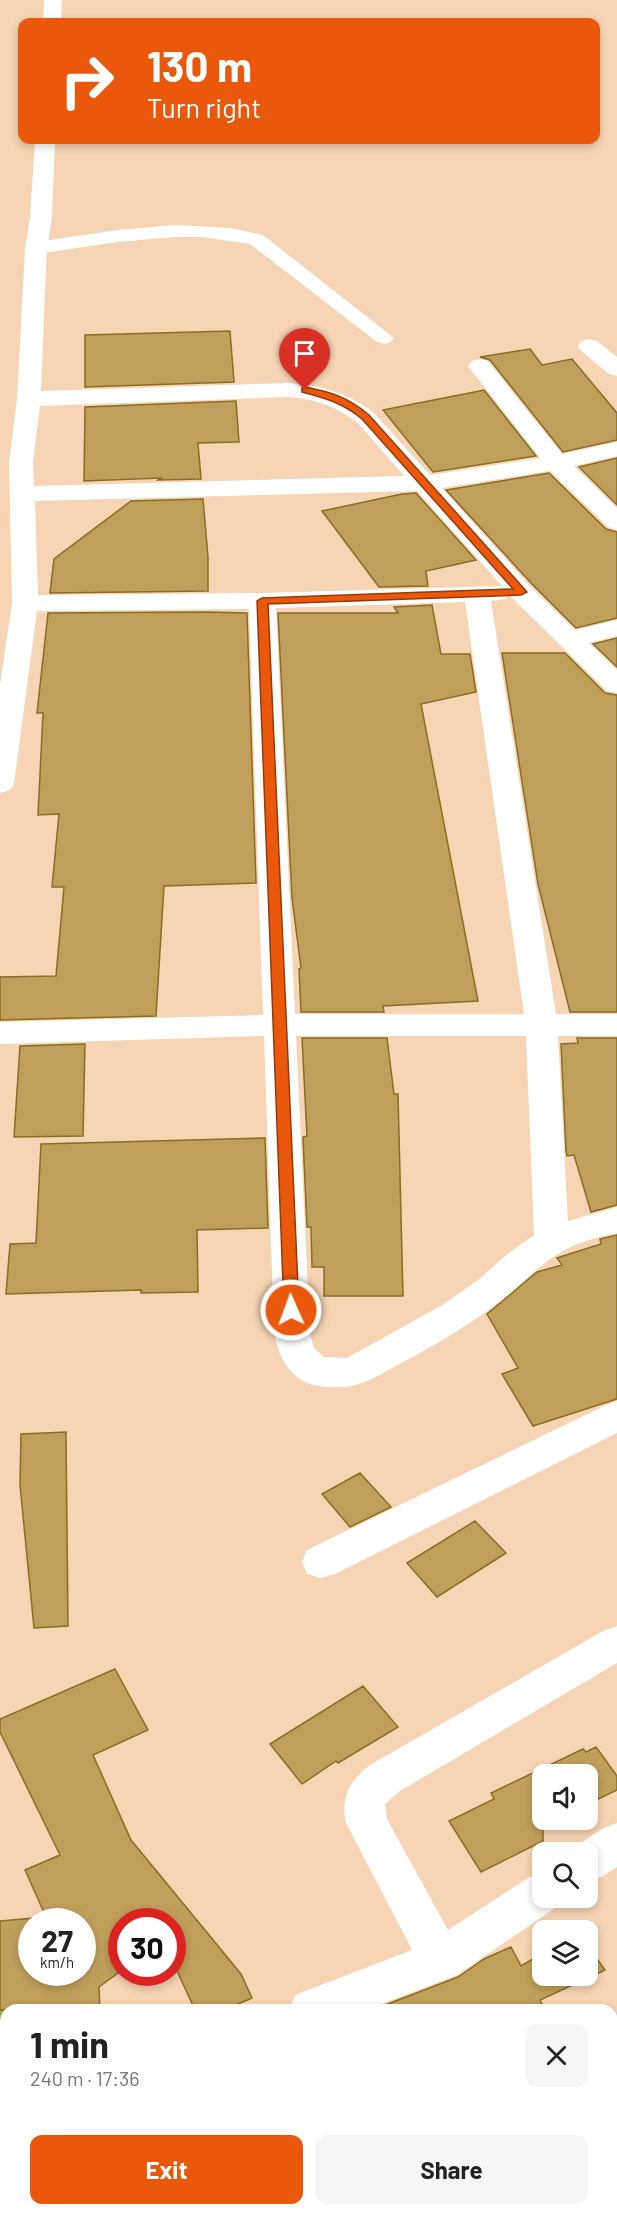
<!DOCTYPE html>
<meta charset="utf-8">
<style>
body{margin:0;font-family:Barlow,sans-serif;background:#f6f6f6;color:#222;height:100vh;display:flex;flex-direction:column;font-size:22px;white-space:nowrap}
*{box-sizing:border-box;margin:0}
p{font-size:20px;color:#767676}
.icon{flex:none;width:33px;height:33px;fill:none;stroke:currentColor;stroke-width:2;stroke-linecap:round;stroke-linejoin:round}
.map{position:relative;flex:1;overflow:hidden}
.panel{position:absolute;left:0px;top:2004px;width:618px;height:212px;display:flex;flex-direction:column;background:#fff;border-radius:18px 18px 0 0;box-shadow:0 3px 9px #0003}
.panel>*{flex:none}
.guide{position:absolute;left:18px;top:18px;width:582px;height:126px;border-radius:12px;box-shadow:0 3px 9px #0003;background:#ea580c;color:#fff;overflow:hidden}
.controls{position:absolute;left:532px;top:1764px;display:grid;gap:12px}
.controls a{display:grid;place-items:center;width:66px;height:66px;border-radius:12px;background:#fff;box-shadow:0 3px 9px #0003;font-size:30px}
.speed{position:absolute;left:18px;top:1908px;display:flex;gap:12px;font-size:30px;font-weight:700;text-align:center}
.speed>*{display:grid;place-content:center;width:78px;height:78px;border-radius:50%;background:#fff;box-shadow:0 3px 9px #0003;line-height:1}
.speed small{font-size:15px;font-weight:400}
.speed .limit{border:9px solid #d22;background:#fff;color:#111}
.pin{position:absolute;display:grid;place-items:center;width:51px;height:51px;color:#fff;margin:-62px -26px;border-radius:50% 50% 50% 0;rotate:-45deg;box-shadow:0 0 6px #0007}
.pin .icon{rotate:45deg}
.me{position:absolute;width:66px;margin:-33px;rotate:358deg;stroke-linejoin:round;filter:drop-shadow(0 0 4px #0008)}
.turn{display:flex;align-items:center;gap:21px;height:126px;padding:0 30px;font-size:27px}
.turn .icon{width:78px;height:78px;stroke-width:2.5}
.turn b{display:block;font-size:42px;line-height:51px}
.round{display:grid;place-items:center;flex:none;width:63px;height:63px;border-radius:12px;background:#f6f6f6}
.head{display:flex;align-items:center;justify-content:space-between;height:102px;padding:0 30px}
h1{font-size:36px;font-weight:700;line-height:45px}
.action{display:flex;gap:12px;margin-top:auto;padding:12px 30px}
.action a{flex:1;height:69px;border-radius:12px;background:#ea580c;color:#fff;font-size:24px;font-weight:700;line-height:69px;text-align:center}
.action a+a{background:#f6f6f6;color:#222}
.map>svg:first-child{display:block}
.water{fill:#97b756}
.building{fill:#c09f5a;stroke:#8b6c23;stroke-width:1.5;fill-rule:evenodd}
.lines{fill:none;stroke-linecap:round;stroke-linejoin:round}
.lane{fill:#fff;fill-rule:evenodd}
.street{fill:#fff;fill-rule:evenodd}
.route{fill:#ea580c;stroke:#983908;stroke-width:1.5}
</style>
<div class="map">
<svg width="617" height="2215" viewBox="0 0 617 2215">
<rect width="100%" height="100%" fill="#f7d4b4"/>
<path class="water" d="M0 1974 6 2010V2210H284L290 2215H0Z"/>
<path class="building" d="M230 331 234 382 85 387V335Z
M530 349 542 365 572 359 617 413V440L563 452 490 360 480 357Z
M484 390 536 456 433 472 383 410Z
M236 401 239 442 198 443 201 479 158 480 161 478 84 481 85 407Z
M617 458V505L579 467Z
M549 473 606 529 617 532V618L576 628 532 584 446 490Z
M416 493 476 560 426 571 428 586 379 587 322 511 402 494Z
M203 499 208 557V591L50 593 54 559 131 501Z
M432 605 441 654H470L476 692 421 704 478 1001 383 1006 384 1012H301L299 969 301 968 292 898 278 613H398L394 607Z
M207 612 247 613 256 883 164 886 156 1016 0 1020V977L56 976 64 887H52L59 814 38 815 43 713H37L48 613Z
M617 638V667L593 644Z
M502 653H565L605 693 617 695V1012H570L538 884Z
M302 1038H387L394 1094H398L403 1296H324V1267H312L311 1227H307L303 1137 307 1136Z
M577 1038H617V1205L591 1212 574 1155 567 1156 566 1151 561 1044 578 1043Z
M85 1044 83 1136 14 1137 20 1046Z
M265 1138 268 1228 197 1230 198 1292 141 1293V1290L6 1294 10 1244 36 1243 41 1144Z
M617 1235V1399L533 1426 502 1374 518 1368 487 1314 537 1272 562 1265 557 1258 601 1244 600 1239Z
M66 1432 68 1626 34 1628 20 1485 21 1434Z
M360 1473 391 1507 350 1527 322 1494Z
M475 1521 506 1553 437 1597 407 1563Z
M115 1669 148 1730 93 1755 131 1840 241 1974 252 1998 224 2010H195L172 1960V1922H122V1970L99 1987 100 2010H0V1921L46 1917 25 1870 60 1855 0 1732V1719ZM32 1922H82V1972H32Z
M363 1686 398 1727 338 1763 336 1761 302 1784 270 1744Z
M596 1747 617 1776V1790L588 1804V1774H543V1820H559L543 1830V1841L481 1872 449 1821 494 1799 491 1793 583 1749 586 1752Z
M588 1946 605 1970 540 2000 545 2010H372L458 1977 484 1959 511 1947 521 1966 543 1953V1976H588Z"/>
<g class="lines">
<path class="lane" d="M175 225 230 228 263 235 394 338 391 342 384 344 377 342 250 244 202 237H175L118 242 36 254 29 252 26 248 29 244 36 242 118 230Z"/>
<path class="street" d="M44 0H62L61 22H43Z
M35 140H55L52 218 47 248 41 391 288 383C320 385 348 393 373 412L430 475 540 458 468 366 472 361 480 359 488 361 562 454 617 442V456L574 466 617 508V530L608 527 550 471 442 488 530 586 575 630 617 620V636L589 643 617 670V693L607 691 509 595 506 599 491 601 556 1014H617V1036H558L568 1221 617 1207V1233C599 1237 581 1241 565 1250 540 1263 522 1284 501 1301 468 1326 432 1347 396 1366 383 1373 369 1382 355 1385 341 1389 313 1388 301 1380 284 1368 279 1353 274 1334L264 1036 0 1044V1022L263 1015 249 609 37 611 14 784 10 790 0 793V685L12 603 9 462 17 399 25 248 30 218ZM288 397C315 399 335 406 357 422L404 476 34 486 33 462 40 406ZM417 491 502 586 262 593 38 595 35 501ZM465 602 524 1014H295L276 608ZM296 1036H526L534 1235 505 1256 478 1280 444 1304 347 1358 324 1357 314 1348 310 1334Z
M589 339 597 341 617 357V376L609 374 581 351 578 346 581 341Z
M617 1401V1433L335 1574 321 1578 307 1574 302 1562 307 1550 604 1406Z
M617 1626V1663L400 1791 385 1804 387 1819 448 1930 528 1878 543 1872V1898H562L558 1906 457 1975 366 2010H289L295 1995 412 1950 346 1823C340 1798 350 1780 370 1765L603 1631Z
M617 1823V1867L603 1876 588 1882V1852H571L573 1848 602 1829Z
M6 2116V2163L0 2165V2118Z
M208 2210H256L257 2215H209Z"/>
</g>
<path class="route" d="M305 387C331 392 348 397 369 415L527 592 521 595 268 604 299 1310 297 1314H286L284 1310 257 601 262 598 513 589 362 419C343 403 325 398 302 392V388Z"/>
</svg>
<div class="controls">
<a><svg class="icon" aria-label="sound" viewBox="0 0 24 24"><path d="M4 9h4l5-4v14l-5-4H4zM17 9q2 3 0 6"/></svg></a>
<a><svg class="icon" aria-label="search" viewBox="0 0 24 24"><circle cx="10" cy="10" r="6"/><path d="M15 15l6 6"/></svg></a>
<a><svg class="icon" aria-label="layers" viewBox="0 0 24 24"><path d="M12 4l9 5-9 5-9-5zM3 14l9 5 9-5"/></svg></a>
</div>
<div class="speed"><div>27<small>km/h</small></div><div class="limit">30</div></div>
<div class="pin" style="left:305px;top:390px;background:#d93025"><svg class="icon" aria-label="arrive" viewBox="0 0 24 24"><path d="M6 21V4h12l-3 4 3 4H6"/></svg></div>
<svg class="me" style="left:291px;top:1310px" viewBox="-20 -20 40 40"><circle r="17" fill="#ea580c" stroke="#fff" stroke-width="3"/><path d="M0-11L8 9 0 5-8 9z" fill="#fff"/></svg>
<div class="guide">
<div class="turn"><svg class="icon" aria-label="right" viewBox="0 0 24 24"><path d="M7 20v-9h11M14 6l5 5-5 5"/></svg><div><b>130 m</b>Turn right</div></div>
</div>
<section class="panel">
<div class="head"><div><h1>1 min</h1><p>240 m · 17:36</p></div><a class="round"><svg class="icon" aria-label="close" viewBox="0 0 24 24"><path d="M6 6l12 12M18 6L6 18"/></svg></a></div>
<div class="action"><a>Exit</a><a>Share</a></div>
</section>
</div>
